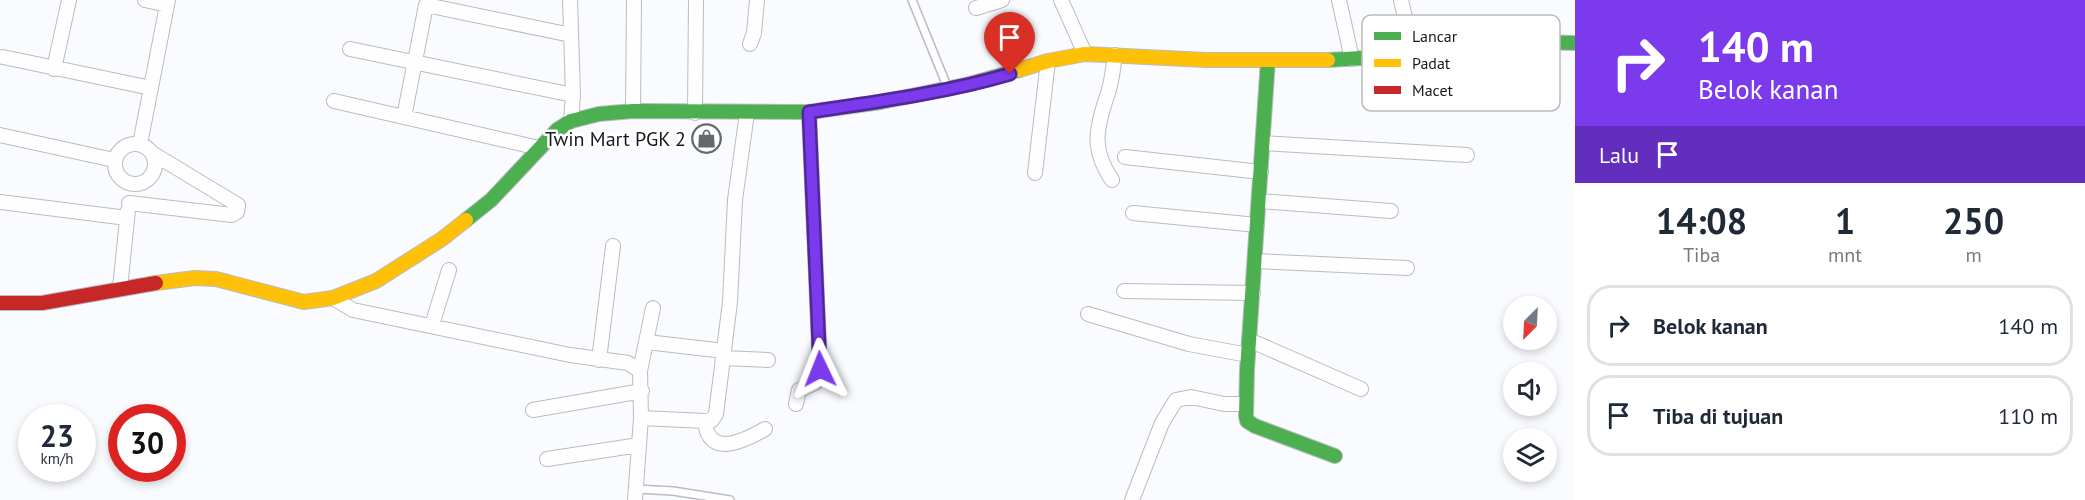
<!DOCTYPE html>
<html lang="id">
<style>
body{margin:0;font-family:"PT Sans",sans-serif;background:#f6f6f7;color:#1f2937;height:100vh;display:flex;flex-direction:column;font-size:22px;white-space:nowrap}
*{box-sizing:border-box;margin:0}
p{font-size:20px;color:#747a83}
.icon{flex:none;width:33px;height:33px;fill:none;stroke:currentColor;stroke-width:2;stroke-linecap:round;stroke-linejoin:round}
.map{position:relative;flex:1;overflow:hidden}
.details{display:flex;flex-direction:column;background:#fff;width:510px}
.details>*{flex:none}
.guide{background:#7c3aed;color:#fff;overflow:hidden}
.needle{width:39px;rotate:204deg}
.controls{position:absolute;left:1503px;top:296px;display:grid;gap:12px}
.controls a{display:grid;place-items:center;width:54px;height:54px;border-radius:50%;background:#fff;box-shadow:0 3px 9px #0003;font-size:30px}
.speed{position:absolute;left:18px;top:404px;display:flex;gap:12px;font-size:30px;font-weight:700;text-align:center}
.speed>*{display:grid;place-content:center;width:78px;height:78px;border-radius:50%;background:#fff;box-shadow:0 3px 9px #0003;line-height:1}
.speed small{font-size:15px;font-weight:400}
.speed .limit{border:9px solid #d22;background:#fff;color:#111}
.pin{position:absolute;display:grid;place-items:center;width:51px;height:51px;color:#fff;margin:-62px -26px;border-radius:50% 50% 50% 0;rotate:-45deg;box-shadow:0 0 6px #0007}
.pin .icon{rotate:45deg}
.me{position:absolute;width:66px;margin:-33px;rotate:358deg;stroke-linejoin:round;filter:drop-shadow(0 0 4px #0008)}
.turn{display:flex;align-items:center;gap:21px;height:126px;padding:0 24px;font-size:27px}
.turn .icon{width:78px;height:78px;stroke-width:2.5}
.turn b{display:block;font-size:42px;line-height:51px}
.then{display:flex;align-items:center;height:57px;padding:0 24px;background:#0003;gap:12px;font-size:22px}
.eta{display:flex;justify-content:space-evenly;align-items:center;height:102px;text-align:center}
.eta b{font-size:36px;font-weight:700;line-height:42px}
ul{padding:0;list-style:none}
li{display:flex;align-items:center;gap:18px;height:81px;margin:0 12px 9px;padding:0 12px;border:3px solid #e0e1e3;border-radius:24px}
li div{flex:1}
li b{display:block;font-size:22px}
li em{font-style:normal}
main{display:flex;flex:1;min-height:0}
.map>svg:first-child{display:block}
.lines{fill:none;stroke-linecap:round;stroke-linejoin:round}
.lane-casing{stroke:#babcbf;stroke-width:10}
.street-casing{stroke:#babcbf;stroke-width:16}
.fast-casing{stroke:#babcbf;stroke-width:16}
.slow-casing{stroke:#babcbf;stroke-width:16}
.jam-casing{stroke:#babcbf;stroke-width:16}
.lane{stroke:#fefeff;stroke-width:7}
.street{stroke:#fefeff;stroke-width:14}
.fast{stroke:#4caf50;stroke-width:14}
.slow{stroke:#ffc107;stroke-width:14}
.jam{stroke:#c62828;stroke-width:14}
.route-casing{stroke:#51269a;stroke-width:15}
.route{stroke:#7c3aed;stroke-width:10}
.labels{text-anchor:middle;stroke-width:5;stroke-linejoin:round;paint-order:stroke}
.poi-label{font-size:20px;fill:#171a1d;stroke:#fff;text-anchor:end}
.key{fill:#fff;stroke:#b9babb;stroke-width:1.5}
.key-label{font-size:16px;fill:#171a1d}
</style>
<main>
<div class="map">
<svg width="1575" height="500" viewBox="0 0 1575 500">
<rect width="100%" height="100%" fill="#f9fbfe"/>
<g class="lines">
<defs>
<path id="lane" d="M912 0 947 86
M636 489 673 491 730 500"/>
<path id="street" d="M145 0 167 5
M570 0 573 95 571 121
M1061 0 1085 54
M1339 0 1352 59
M1401 0 1412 49
M976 8 1002 0
M750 44 754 33 757 0
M350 49 573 95
M3 57 151 88
M54 69 69 0
M1500 78 1507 40
M334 101 539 148
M633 111 634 0
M695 113 696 0
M404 117 426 5 571 35
M0 135 114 160
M1263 143 1467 155
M140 144 168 0
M115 164a20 20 0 1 1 40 0a20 20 0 1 1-40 0Z
M1125 157 1261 172
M1035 173 1048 61
M1112 180C1091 149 1096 129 1107 96 1112 83 1113 68 1115 55
M1259 201 1391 211
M0 202 127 218
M129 203 232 215 237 212 238 205 152 153
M1133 213 1257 225
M1255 261 1407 268
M120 288 128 210
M1124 291 1253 293
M333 298 353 310 570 355 628 363 640 371 641 418 635 500
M1088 314 1189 344 1248 355
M432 325 449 270
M1249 340 1361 389
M647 342 724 351
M723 358 768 360
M599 360 613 246
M640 371 653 308
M796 404 799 390 815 383 820 369 809 112
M533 410 642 391
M641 418 705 421 712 420 716 414 730 302 735 200 747 113
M705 421C708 459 744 441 765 429
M547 459 639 445
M1132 500 1162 423 1176 400 1191 397 1224 404H1246"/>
<path id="fast" d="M1268 60 1247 370 1246 416 1247 421 1255 426 1335 456
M1328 60 1379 57 1454 40 1575 43
M466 220 491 200 557 130 571 121 599 114 633 111 809 112 881 102 970 84 1019 70"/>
<path id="slow" d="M1019 70 1048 61 1085 54 1206 60H1328
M156 283 195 278 216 279 304 302 333 298 376 281 442 239 466 220"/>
<path id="jam" d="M0 303H42L156 283"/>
</defs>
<use href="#lane" class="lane-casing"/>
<use href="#street" class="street-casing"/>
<use href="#fast" class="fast-casing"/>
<use href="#slow" class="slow-casing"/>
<use href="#jam" class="jam-casing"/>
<use href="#lane" class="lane"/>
<use href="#street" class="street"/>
<use href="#fast" class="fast"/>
<use href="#slow" class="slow"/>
<use href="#jam" class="jam"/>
</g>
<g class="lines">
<defs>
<path id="route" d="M820 369 809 112C876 102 945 93 1010 74"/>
</defs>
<use href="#route" class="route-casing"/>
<use href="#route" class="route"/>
</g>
<defs>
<symbol id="shop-ring" viewBox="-11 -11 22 22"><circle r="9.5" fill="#fff" stroke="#66696c" stroke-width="1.5"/><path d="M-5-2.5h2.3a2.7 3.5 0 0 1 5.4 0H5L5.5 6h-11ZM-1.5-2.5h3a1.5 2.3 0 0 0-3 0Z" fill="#66696c"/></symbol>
</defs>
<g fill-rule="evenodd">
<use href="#shop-ring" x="690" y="122" width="33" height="33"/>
</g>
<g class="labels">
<g class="poi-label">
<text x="686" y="146">Twin Mart PGK 2</text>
</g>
</g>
<rect x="1362" y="15" width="198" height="96" rx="9" class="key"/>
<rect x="1374" y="32" width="27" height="8" fill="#4caf50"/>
<rect x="1374" y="59" width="27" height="8" fill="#ffc107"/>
<rect x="1374" y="86" width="27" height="8" fill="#c62828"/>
<g class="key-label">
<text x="1412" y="42">Lancar</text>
<text x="1412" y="69">Padat</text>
<text x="1412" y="96">Macet</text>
</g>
</svg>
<div class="controls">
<a><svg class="needle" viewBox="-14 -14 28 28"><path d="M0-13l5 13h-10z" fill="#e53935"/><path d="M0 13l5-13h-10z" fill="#747a83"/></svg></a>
<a><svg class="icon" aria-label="sound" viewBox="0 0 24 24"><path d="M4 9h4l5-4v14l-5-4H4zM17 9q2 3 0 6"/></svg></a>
<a><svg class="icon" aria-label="layers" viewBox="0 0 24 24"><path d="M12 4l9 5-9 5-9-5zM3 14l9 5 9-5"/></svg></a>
</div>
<div class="speed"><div>23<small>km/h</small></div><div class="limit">30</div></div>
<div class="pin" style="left:1010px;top:74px;background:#d93025"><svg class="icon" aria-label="arrive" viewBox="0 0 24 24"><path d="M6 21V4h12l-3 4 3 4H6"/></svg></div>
<svg class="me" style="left:820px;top:369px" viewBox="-20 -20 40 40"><path d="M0-17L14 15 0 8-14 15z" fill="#7c3aed" stroke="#fff" stroke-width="4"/></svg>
</div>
<section class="details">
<div class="guide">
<div class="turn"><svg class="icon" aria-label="right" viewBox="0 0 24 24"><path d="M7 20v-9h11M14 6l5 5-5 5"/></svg><div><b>140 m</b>Belok kanan</div></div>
<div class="then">Lalu<svg class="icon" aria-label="arrive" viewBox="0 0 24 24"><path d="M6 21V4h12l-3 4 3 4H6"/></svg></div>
</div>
<div class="eta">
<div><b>14:08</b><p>Tiba</p></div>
<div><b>1</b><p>mnt</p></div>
<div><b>250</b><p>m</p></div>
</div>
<ul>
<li><svg class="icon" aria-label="right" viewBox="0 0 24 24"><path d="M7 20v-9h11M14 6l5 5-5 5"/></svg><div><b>Belok kanan</b></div><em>140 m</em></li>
<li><svg class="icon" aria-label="arrive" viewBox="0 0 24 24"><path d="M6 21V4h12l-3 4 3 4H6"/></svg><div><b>Tiba di tujuan</b></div><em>110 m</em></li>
</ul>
</section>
</main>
